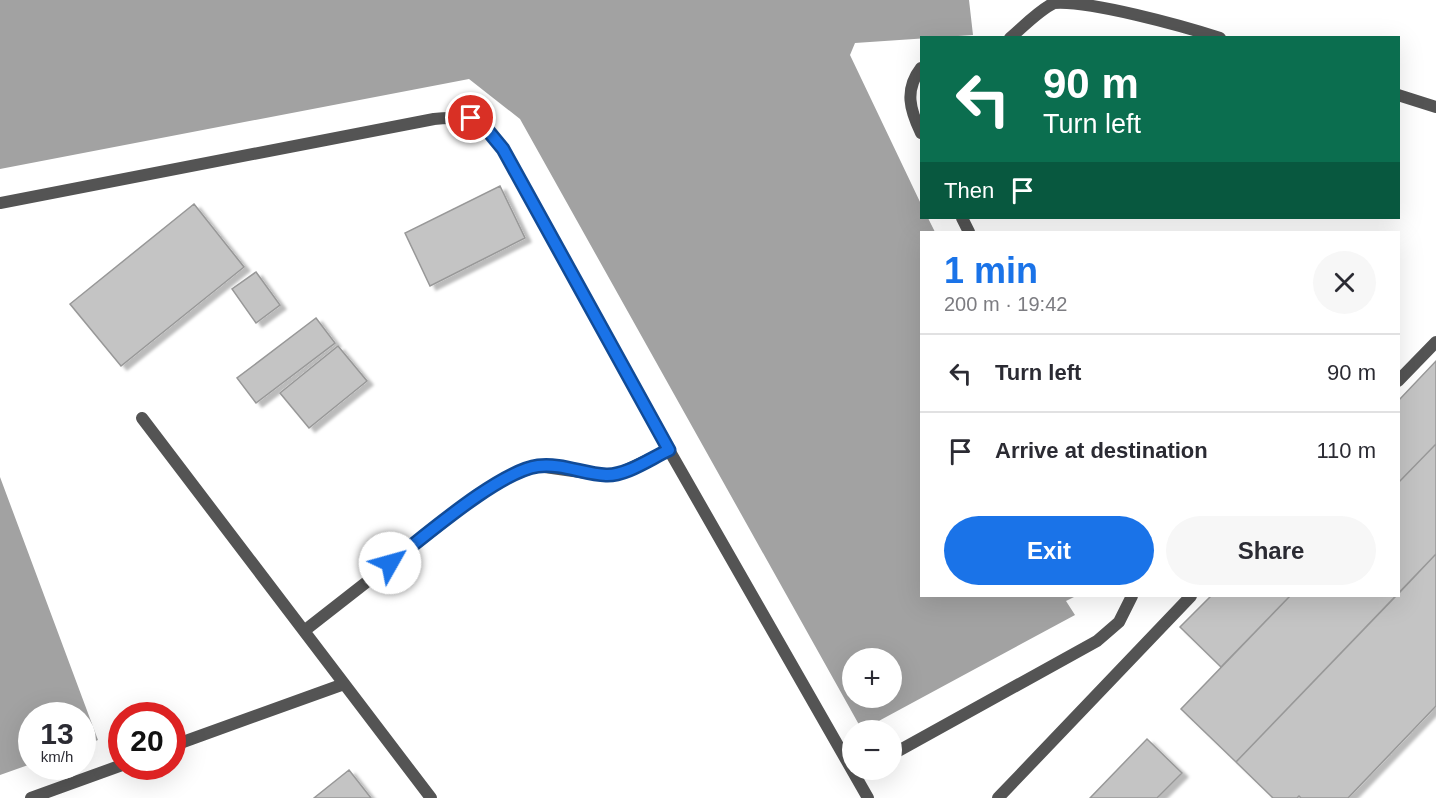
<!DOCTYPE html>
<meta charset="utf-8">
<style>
body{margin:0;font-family:Helvetica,sans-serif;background:#f7f7f7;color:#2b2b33;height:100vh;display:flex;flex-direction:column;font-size:22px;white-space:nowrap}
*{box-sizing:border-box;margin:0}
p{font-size:20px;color:#7c7c81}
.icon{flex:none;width:33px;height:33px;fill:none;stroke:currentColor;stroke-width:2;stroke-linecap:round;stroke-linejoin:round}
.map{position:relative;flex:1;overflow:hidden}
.side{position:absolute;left:920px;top:231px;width:480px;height:366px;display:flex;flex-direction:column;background:#fff;border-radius:0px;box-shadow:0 6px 24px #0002}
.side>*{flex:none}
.hud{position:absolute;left:920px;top:36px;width:480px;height:183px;border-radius:0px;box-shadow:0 6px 24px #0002;background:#0b6e4f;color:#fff;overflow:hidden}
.buttons{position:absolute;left:842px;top:648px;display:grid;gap:12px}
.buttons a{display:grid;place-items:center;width:60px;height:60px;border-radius:50%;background:#fff;box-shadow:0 6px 24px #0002;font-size:30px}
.speed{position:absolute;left:18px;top:702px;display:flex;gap:12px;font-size:30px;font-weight:700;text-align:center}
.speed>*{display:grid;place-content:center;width:78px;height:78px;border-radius:50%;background:#fff;box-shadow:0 6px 24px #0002;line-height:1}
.speed small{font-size:15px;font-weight:400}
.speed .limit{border:9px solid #d22;background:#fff;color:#111}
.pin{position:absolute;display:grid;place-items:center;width:51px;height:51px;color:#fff;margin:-26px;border:3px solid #fff;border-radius:50%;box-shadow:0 2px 6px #0007}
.me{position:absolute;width:66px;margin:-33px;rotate:52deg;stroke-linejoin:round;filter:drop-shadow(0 0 4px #0008)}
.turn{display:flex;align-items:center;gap:21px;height:126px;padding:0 24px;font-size:27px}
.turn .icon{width:78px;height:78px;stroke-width:2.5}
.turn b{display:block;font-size:42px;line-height:51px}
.then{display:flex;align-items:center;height:57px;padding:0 24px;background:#0003;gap:12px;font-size:22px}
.round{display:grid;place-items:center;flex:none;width:63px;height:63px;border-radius:32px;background:#f7f7f7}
.head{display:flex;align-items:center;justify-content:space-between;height:102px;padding:0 24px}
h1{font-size:36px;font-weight:800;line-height:45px;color:#1a73e8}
.cta{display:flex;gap:12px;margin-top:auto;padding:12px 24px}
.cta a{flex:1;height:69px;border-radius:36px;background:#1a73e8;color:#fff;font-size:24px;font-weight:800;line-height:69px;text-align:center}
.cta a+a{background:#f7f7f7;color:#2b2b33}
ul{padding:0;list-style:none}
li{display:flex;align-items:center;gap:18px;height:78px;padding:0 24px;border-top:2px solid #e1e1e2}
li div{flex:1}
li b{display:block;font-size:22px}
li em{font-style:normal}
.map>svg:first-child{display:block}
.water{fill:#a2a2a2;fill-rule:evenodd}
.building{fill:#c4c4c4;stroke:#989898;stroke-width:1.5;filter:url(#shadow)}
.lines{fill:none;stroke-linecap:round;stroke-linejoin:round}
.lane{stroke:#545454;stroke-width:12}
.route-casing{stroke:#114b97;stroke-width:15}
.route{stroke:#1a73e8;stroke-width:10}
</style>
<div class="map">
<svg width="1436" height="798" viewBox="0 0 1436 798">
<defs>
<filter id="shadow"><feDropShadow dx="6" dy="4" stdDeviation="1.5" flood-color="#0004"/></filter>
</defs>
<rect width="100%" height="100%" fill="#fff"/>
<path class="water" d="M0 0H969L973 35 855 43 850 55 921 204V218H928L935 232H921V596H1076L1066 601 1075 615 862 730 520 119 469 79 0 169ZM852 658H891V698H852Z
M0 477 98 740 83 746 82 716H32L31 764 0 775Z"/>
<path class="building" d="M500 186 525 238 430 286 405 233Z
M194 204 244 267 121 366 70 304Z
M256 272 280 305 256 323 232 289Z
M316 318 335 343 256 403 237 378Z
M338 346 367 381 309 428 280 393Z
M1436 361V444L1398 483V401Z
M1436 444V554L1398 594V483Z
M1436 554V706L1348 798H1301L1299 796 1297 798H1273L1236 762Z
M1211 596H1290L1221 667 1180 627Z
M1290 596H1396L1236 762 1181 709Z
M1147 739 1182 773 1157 798H1090Z
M349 770 371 798H314Z"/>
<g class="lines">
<path class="lane" d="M1010 38C1023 27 1039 10 1054 3 1089 0 1183 26 1220 38
M921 68C904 90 910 110 921 133
M1398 95 1436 107
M0 203 434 119C471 115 480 121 503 149L669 450 868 798
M962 218 969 232
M1398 381 1436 342
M142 418 431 798
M304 631 478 495 517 473 538 466 608 476 620 473 669 450
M172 746 344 684
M891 755 1097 641 1119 622 1132 596
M31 798 122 765
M998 798 1191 596"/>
</g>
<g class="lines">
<defs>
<path id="route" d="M390 563C423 538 499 471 538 466 561 463 584 474 606 475 626 476 651 458 669 450L503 149 489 132 471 118"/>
</defs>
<use href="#route" class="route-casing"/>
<use href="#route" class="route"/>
</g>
</svg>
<div class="buttons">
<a>+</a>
<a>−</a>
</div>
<div class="speed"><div>13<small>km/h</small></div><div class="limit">20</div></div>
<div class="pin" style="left:471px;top:118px;background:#d93025"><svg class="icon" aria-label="arrive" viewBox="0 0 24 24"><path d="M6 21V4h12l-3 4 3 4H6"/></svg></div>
<svg class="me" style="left:390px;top:563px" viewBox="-20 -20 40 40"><circle r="19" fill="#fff"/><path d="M0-13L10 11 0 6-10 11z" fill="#1a73e8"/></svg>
<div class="hud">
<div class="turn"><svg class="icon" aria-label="left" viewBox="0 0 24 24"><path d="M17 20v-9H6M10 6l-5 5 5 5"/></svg><div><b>90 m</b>Turn left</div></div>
<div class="then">Then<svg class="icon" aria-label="arrive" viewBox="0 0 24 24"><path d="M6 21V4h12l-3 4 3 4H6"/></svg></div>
</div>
<section class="side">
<div class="head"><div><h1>1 min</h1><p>200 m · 19:42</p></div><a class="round"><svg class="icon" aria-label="close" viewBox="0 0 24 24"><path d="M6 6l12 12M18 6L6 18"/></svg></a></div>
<ul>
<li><svg class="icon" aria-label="left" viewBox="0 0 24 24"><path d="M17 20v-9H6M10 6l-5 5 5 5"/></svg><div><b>Turn left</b></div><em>90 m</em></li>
<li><svg class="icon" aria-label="arrive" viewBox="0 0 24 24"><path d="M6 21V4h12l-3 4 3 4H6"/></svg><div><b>Arrive at destination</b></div><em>110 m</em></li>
</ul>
<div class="cta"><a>Exit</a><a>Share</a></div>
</section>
</div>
